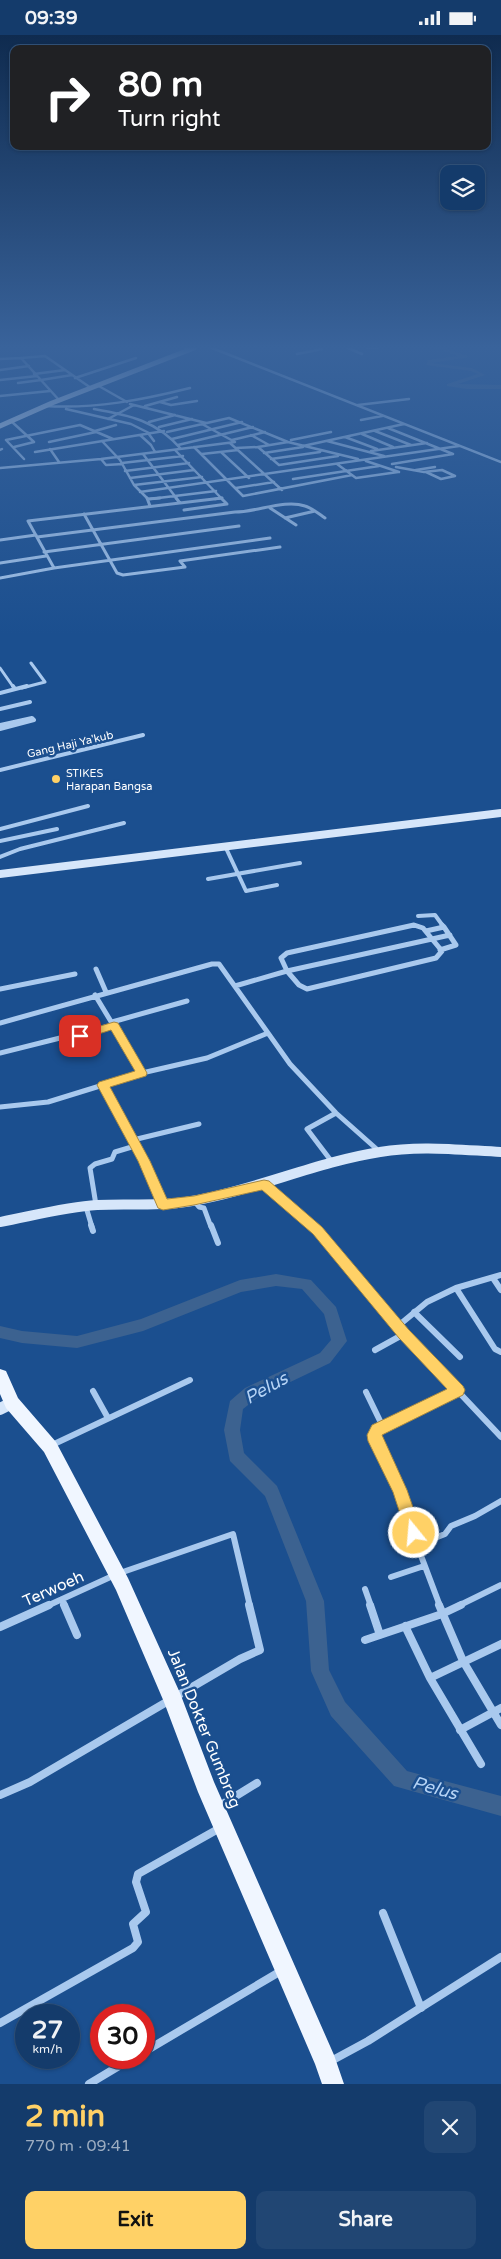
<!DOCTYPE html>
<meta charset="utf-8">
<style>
body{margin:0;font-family:"Varela Round",sans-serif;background:#214673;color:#f1f3f6;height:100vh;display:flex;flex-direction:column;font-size:19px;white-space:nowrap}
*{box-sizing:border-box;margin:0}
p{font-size:16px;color:#9dadc1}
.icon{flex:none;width:28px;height:28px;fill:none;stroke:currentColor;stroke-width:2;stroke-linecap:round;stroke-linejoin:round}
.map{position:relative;height:2049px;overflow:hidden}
.details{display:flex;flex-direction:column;background:#143b6b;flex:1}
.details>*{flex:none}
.guide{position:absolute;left:10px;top:10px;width:481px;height:105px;border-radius:10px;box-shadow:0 1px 4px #0004,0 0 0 1px #33557e;background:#202124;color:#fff;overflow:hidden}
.buttons{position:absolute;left:440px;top:130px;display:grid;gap:10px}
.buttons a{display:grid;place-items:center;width:45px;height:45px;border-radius:10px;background:#143b6b;box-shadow:0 1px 4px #0004,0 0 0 1px #33557e;font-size:25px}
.speed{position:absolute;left:15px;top:1969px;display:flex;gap:10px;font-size:25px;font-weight:700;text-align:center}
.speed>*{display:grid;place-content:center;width:65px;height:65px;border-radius:50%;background:#143b6b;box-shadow:0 1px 4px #0004,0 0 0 1px #33557e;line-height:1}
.speed small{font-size:12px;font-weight:400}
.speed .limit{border:8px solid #d22;background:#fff;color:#111}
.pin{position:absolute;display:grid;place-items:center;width:42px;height:42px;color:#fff;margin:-21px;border-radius:10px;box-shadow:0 2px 8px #0006}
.me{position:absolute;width:55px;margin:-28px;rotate:343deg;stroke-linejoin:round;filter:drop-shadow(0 0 4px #0008)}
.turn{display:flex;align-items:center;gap:18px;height:105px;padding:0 25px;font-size:22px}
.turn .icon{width:65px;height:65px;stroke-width:2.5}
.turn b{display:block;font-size:35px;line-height:42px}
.round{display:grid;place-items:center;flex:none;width:52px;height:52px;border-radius:10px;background:#214673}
.headline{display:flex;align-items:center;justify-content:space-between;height:85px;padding:0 25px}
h1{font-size:30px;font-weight:800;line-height:38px;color:#ffd166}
.button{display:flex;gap:10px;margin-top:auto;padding:10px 25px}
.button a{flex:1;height:58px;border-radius:10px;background:#ffd166;color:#111;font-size:20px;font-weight:800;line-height:58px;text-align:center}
.button a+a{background:#214673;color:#f1f3f6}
.status{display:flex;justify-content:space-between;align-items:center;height:35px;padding:0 25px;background:#143b6b;direction:ltr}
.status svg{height:14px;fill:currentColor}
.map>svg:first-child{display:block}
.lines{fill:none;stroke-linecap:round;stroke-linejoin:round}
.river{fill:#3c6290;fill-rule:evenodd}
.street-far5{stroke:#a9c9ee;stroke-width:2.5}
.street-far4{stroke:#a9c9ee;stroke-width:3}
.street-far3{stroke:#a9c9ee;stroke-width:4}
.street-far2{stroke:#a9c9ee;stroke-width:5}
.street-far1{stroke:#a9c9ee;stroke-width:6}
.street{stroke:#a9c9ee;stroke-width:8}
.secondary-far3{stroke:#d6e6fa;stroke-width:5}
.secondary-far2{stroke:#d6e6fa;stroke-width:8}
.secondary-far1{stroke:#d6e6fa;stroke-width:10}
.secondary{stroke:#d6e6fa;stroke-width:12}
.primary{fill:#f0f6ff;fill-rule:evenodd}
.route{fill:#ffd166;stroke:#a68842}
.poi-dot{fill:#ffd166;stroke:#1b4f8f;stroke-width:2}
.labels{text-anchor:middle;stroke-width:5;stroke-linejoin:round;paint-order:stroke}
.far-street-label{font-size:11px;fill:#fff;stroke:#1b4f8f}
.far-poi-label{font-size:11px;fill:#fff;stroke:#1b4f8f;text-anchor:start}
.near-street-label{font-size:16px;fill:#fff;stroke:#1b4f8f}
.near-water-label{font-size:18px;font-style:italic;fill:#b5d3f5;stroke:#1b4f8f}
</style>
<div class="status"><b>09:39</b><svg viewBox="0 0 49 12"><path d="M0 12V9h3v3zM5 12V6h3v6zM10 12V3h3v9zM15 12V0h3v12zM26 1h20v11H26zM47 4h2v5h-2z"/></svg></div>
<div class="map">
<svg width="501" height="2049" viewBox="0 0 501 2049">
<rect width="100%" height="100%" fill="#1b4f8f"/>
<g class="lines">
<path class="river" d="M434 313H444L471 322 431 328 472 333 485 340 458 349 501 350V354H467L447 351V349L478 339 471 336 426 330 428 325 459 321Z
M276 1239 311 1245 336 1272 347 1306 330 1328 257 1363 243 1374 240 1395 244 1418 277 1451 324 1566 329 1635 345 1667 407 1736 501 1761V1781L394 1751 331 1681 311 1636 306 1566 265 1461 230 1426 224 1395 230 1366 245 1353 320 1318 331 1305 324 1279 302 1254 276 1251 241 1257 143 1296 77 1313 22 1308 0 1303V1291L22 1296 77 1301 141 1284 240 1245Z"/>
<path class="street-far5" d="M212 313 501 427
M348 313 362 319
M368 313H377
M297 319 322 314
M21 323 45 321 91 353
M0 324 21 323 59 365
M0 335 29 331
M34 339 65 335
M75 343 136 323
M0 345 37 341
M41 345 72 340
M18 348 41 345
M97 350 127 367
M0 361 50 356
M160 367 171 370 197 366
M130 369 206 388
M358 370 409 364
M45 371C95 374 142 365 190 353
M145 371 177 362
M66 374 131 389 149 398
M94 374C129 380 157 386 181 414
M108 384 134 370
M361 385 382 381
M11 386 34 407
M149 387 175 380
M159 392 192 384
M388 393 453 419 392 429
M95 396 116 390
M375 396 411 410
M167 397 229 383 288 407 358 424
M148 398 154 406
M362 399 393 412
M140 400 151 410 155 417
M251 400 269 410
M345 402 377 414
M172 404 242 387
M232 405 265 397
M291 405 331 397
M102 406 120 425 134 450 148 464
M327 406 384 421
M49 407 96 397
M288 407 258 412 279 430 338 421
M230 408 282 455
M178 410 253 392
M303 411 404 389
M14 412 34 407
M194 412 243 461 352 440
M236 413 258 412
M50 414 59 427
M0 415 2 414
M175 415 222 464
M371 416 427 408
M35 417 164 396
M221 417 249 443
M264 418 303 412
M143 419 177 464
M202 419 238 415
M24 424 6 405 80 390 113 404
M101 424 106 430 123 429
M271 424 320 417
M366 426 399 437
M122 428 183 421
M337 429 356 443 398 437
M396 432 424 437 442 435 455 441 441 444 426 437
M0 433 101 424 235 407 202 389
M416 435 435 432
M125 436 189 428
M130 443 194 435
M293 444 379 431
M134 450 202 442
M236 453 274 447
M140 457 459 411
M150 464 216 456
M215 464 222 463"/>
<path class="street-far4" d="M147 463 150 471
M176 463 180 468
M148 464 160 463
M270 473 296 490
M184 475 227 469 221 463
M84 479 117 538 123 540 185 532 180 526 280 512
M285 483 315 476
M37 502 235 477C257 477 285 464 305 471 312 473 319 479 325 483
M0 505 36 500
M44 517 239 491
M0 528 46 521
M54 533 28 486 222 463
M0 543 54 533 270 503
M0 633 14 653
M22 653 45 647 31 628"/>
<path class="street-far3" d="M13 651 15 654
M0 658 27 651
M0 674 30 667
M0 690 32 683 34 685 0 694
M0 735 143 700
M0 794 88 771
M0 806 57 794
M225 811 246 856 277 850
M0 822 20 814 124 788
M208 844 300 828
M418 881 435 880 443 891
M410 891H417"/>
<path class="street-far2" d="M426 896 444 892 442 890
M432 904 450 900
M440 915 456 910 444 892
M96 934 106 957
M287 936 299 950 307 954 436 923 442 916 432 904
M287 936 281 923 287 918 414 890 423 893 432 904
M287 936 432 904
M235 951 287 936
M0 954 75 939
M95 960 142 1038
M112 987 187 966
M0 988 212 929H219L290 1029 336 1078 380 1117
M0 1018 64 1002V1006L67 1007 93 995 114 990
M103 1050 144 1126 162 1169
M0 1072 48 1067 142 1038 207 1023 268 998
M133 1105 199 1089
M332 1127 307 1094 336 1078
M264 1150 313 1192
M194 1166 199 1172 204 1173 211 1192
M96 1170 90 1133 95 1129 112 1124 115 1117 135 1111
M86 1172 92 1192"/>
<path class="street-far1" d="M91 1190 93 1196
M211 1190 218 1208
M311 1190 404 1299 501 1402
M493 1243 501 1255
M456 1253 495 1314 501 1317
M414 1277 460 1322
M398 1291 427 1267 456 1253 501 1240
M375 1315 404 1299
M93 1356 108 1383
M366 1357 383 1392
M52 1410 190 1345
M417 1510 445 1499 451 1491 475 1481 501 1466
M391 1542 424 1531
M365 1554 371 1571
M62 1564 65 1571
M47 1571 117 1539 233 1499 250 1571
M440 1571 417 1510 400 1455 375 1406 377 1394 458 1355
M458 1571 501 1550"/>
<path class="street" d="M64 1570 77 1600
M370 1570 380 1600
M439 1570 463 1626 501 1690
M405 1591 430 1643 481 1729
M0 1592 49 1570
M365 1605 442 1579 461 1570
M430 1643 501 1609
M460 1695 501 1673
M0 1760 30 1747 240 1624 260 1615 249 1570
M218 1772 257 1748
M383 1878 421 1973
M0 1988 133 1913 138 1907 133 1889 146 1877 136 1847 138 1839 220 1793
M144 2017 281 1936
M331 2026 368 2006 501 1922
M89 2049 134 2022"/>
<path class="secondary-far3" d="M0 391 52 368 194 313"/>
<path class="secondary-far2" d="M0 839 501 778"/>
<path class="secondary-far1" d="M0 1187C32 1181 65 1172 97 1170 129 1168 161 1172 192 1166 256 1155 316 1127 380 1117 419 1110 461 1115 501 1117"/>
<path class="secondary" d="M0 1374 12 1368"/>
<path class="primary" d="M0 1334 6 1336 18 1363 56 1407 128 1543 180 1658 214 1747 334 2020 344 2049H322L315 2029 198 1757 164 1667 116 1555 44 1417 6 1373 0 1359Z"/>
</g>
<linearGradient id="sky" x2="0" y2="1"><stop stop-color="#0f2b4f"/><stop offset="0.52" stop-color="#39639b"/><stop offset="1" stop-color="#39639b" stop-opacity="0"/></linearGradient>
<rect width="501" height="600" fill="url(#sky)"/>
<path class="route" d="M114 987 118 988 147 1038 146 1041 110 1052 150 1126 167 1164 194 1161 264 1145 269 1146 322 1192 409 1295 463 1351 465 1355 463 1360 382 1400 407 1455 422 1498 419 1503 414 1505 408 1503 393 1457 368 1406 367 1400 372 1390 447 1354 399 1303 313 1199 262 1155 194 1170 163 1175 158 1173 138 1126 97 1050 99 1047 135 1036 111 995 80 1005 74 1001 76 998Z"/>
<circle class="poi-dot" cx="56" cy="744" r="5"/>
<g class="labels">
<g class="far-street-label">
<text transform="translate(70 709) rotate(-13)" y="4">Gang Haji Ya'kub</text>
</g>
<g class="far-poi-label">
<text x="66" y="742">STIKES<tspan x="66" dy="13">Harapan Bangsa</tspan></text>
</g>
<g class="near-street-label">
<text transform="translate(53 1553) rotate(-24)" y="6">Terwoeh</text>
<text transform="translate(205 1693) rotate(68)" y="6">Jalan Dokter Gumbreg</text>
</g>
<g class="near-water-label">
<text transform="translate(266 1353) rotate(-29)" y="6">Pelus</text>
<text transform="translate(435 1753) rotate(15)" y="6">Pelus</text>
</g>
</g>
</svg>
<div class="buttons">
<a><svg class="icon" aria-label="layers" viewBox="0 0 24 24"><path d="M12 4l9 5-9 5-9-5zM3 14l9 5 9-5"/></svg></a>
</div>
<div class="speed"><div>27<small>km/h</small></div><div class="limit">30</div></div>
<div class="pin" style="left:80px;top:1001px;background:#d93025"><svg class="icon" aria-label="arrive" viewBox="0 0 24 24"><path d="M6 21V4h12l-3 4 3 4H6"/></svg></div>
<svg class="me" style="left:414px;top:1498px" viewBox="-20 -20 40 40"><circle r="17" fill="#ffd166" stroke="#fff" stroke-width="3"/><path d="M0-11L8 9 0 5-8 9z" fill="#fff"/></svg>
<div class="guide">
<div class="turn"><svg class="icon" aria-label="right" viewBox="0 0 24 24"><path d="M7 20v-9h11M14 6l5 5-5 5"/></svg><div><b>80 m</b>Turn right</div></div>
</div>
</div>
<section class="details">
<div class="headline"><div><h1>2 min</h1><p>770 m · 09:41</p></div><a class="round"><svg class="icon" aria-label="close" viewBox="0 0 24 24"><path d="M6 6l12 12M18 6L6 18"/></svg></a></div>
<div class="button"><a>Exit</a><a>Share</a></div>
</section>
